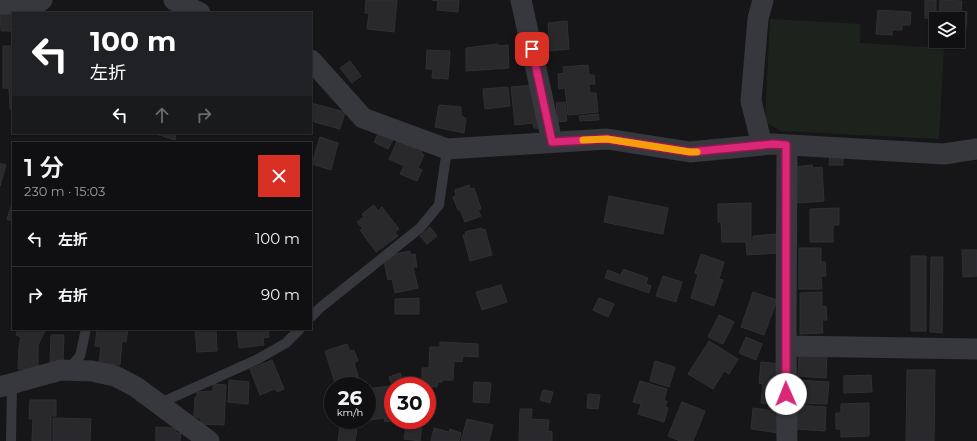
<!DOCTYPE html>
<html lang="ja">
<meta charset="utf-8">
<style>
body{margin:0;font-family:Montserrat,"Noto Sans JP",sans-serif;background:#19191b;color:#f1f3f6;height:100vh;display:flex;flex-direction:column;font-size:15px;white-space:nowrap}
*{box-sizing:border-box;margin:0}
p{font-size:13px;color:#9c9d9f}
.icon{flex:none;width:22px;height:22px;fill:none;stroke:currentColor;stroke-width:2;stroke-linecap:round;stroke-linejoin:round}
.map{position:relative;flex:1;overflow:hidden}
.panel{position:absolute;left:12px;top:142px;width:300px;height:188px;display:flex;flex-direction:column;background:#101012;border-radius:0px;box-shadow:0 1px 3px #0004,0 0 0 1px #303032}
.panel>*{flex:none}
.banner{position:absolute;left:12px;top:12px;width:300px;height:122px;border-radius:0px;box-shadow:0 1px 3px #0004,0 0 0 1px #303032;background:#202124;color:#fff;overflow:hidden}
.buttons{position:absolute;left:929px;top:12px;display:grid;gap:8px}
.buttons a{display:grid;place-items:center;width:36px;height:36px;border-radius:0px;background:#101012;box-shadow:0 1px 3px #0004,0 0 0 1px #303032;font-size:20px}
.speed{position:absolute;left:324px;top:377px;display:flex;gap:8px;font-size:20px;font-weight:700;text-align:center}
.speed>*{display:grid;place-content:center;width:52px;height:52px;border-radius:50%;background:#101012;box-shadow:0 1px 3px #0004,0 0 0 1px #303032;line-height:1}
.speed small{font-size:10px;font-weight:400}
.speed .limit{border:6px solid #d22;background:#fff;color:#111}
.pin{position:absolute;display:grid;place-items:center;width:34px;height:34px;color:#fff;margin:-17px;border-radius:8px;box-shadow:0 2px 6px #0006}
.me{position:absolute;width:44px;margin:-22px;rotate:359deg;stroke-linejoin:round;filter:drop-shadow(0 0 3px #0008)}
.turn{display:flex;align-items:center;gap:14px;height:84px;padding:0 12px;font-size:18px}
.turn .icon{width:52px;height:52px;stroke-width:2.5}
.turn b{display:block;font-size:28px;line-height:34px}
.lanes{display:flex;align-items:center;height:38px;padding:0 12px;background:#0003;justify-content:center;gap:20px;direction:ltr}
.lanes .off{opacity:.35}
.round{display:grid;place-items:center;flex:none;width:42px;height:42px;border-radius:0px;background:#19191b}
.headline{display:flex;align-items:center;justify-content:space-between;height:68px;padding:0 12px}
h1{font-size:24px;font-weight:600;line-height:30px}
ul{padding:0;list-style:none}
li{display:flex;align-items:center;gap:12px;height:56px;padding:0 12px;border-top:1px solid #303032}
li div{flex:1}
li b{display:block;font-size:15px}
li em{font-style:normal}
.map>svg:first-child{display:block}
.green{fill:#1c231d}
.building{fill:#29292c;stroke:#303034}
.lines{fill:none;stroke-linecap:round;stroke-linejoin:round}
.service{stroke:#37383d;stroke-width:10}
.minor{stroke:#37383d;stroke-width:21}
.route-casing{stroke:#8e194d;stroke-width:10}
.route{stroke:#db2777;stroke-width:7}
.slow{stroke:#f59e0b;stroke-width:7}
</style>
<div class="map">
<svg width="977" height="441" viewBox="0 0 977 441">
<rect width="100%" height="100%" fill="#161618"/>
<path class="green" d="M770 19 860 24V43L944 48 939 139 781 131 765 122Z"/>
<path class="building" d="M366 0H397L394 32 367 29 369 13H365Z
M432 0H459L458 12 437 10 438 1Z
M925 0H936V18H925Z
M940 0 962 1 961 11 967 12 966 29H958V19H939Z
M878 10 911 12 910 25H902V30H892V35L876 34Z
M0 11 13 13V31H1Z
M567 21 569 49 550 51 548 23Z
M498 44V46L508 45 509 68 466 71V48Z
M3 46H13V109H10L9 88H3Z
M427 50 450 51 448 79 432 78 433 69H426Z
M350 61 361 76 352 83 340 68Z
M588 65 589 75H594L595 84H589L590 93H596L598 112 568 115 565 88 559 89 558 74 564 73 563 67Z
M536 85 540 128H534L533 123 515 125 511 87Z
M508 87 510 106 485 109 483 89Z
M565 102 567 121 558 122 556 103Z
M311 103 345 112 340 129 311 121Z
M439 105 461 107V116L466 118 464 133 435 127Z
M598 114 599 120 580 121 579 116Z
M382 125 397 133 388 149 374 142Z
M153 133H176L175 140Z
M400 135 424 146 421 153 424 155 418 168 422 170 417 181 400 174 404 166 389 159Z
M320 137 338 143 331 170 312 164Z
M830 150H843V165H829Z
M0 163 6 165 0 186Z
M812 165 813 168 822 167 824 201 797 203 794 167Z
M469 185 471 189 474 188 481 209 478 210 481 216 465 222 460 210H458L453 197 456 196 455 190Z
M609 196 668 208 663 234 604 222Z
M751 203V242H722L721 222H718V204Z
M12 204 13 205V222L7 219Z
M374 205 378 211 382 207 399 229 395 232 398 236 376 252 360 230 363 229 357 222 364 217 362 214Z
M839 208V225H833V242H810V209Z
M430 227 437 236 427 244 420 236Z
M482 228 483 230 485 229 492 255 470 261 463 235H466L465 232Z
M777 234 778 253 747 255 746 243H753V236Z
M799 248H821V262H825L826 276H821L822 289H799Z
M962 250H977V276L963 277Z
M410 251 411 255 415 254 417 267H413L418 288 395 293 392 279 388 280 384 260 391 258 390 255Z
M701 254 724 262 719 279 723 280 714 306 691 298 698 274 695 273Z
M911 256H926V331H911Z
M931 257H943L942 333 930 332Z
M623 269 648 278 646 284 651 286 649 293 605 278 608 270 621 275Z
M663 276 682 282 676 302 656 296Z
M501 285 507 302 482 310 476 292Z
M753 292 777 300 764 335 741 327Z
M822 292V306H826L827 320H822L823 333 800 334V293Z
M419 298V314H395V299Z
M599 298 614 304 608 317 593 310Z
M719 315 734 322 723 344 708 337Z
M18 329H46L38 345V369H18L19 347 21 337 16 335Z
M97 329H128L126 342 122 341 120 365 99 363 101 347 95 346Z
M195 329H216L217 351 197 352Z
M237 329H268L269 337 263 338 264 345 239 348Z
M51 335H64L63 363 50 362Z
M746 337 762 344 756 360 739 353Z
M709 341 738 359 729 374 724 371 713 389 688 374Z
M440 342 478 344V357L463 356 462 362 454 361 453 380H442V382H438L437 387 422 386V368H429L430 347H440Z
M347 344 350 351 354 350 358 361 354 362 359 380 336 386 325 351Z
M799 353 827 355 826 378 798 376Z
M272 360 284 389 277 392 275 389 260 395 250 369Z
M655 361 675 367 669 387 650 381Z
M761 362 782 364 775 405 761 403 763 384 759 383Z
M907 370H935L934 441H906Z
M400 373 405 386H393V389L389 377Z
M871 375 872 392 844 393V376Z
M229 380 249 382 248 404 228 402Z
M794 380 829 382 827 404 800 403 801 388H794Z
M640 381 667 389 664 401H667L665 407 668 408 664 422 638 414 641 404 633 402Z
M474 382 491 383 489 403 473 402Z
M213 384 226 385 224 425 201 424V419L194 416 195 397 197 398V392L213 391Z
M390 386V392H393V420H398L385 422 384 418 363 421 367 420V389Z
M543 390 553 392 550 403 540 400Z
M588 394 600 395 598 409 587 408Z
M30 400H56V416H51V441H32L33 419H29Z
M682 402 705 411 693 441H680L668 436Z
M869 403V436L841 437V429H836V413H841V404Z
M798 405 826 407 825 431 797 429Z
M753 408 782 412 779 433 751 429Z
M520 409H532L531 419 549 420 548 431 552 432V441H519Z
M53 418 91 419 90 441H53Z
M467 419 493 425 489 441H461Z
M407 421 422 423 420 441 404 439Z
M340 426 357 429 355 441H338Z
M156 427 176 428V433H181L180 441H156Z
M434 428 449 432 450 429 461 433 459 441H431Z"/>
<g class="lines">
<path class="service" d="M311 317 321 307 420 228 439 205 447 149
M68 370 80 356 86 329
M158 404 258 359 286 343 300 329
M11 441 12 383"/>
<path class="minor" d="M174 0 200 13
M521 0 552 142
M0 4 37 3 42 0
M311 60 363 118 447 149 607 139 690 152 773 144 944 154 977 149
M762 145 751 101 758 19 763 0
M787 145 786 346 787 441
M786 346 977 349
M0 387 61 370 92 371 115 376 136 387 209 441"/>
</g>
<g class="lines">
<defs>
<path id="route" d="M532 49 552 142 607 139 690 152 773 144 786 145V394"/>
</defs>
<use href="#route" class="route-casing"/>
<use href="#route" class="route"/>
<path class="slow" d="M583 140 607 139 690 152H697"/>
</g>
</svg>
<div class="buttons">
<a><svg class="icon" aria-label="layers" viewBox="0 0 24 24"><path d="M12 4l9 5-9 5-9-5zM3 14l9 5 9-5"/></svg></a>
</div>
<div class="speed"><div>26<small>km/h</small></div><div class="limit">30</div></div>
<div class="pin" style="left:532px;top:49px;background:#d93025"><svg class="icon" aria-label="arrive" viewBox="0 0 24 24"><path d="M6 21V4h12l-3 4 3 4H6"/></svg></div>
<svg class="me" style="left:786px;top:394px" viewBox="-20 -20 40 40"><circle r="19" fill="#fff"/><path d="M0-13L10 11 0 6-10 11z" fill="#db2777"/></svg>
<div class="banner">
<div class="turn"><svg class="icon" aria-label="left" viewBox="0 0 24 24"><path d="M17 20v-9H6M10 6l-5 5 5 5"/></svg><div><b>100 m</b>左折</div></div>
<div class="lanes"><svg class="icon" aria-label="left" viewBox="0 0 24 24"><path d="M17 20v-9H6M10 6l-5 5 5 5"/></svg><svg class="icon off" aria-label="ahead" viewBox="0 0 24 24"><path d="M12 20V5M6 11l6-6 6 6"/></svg><svg class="icon off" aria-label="right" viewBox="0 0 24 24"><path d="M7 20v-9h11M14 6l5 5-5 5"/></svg></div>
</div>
<section class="panel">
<div class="headline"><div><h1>1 分</h1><p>230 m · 15:03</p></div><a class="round" style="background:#d93025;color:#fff"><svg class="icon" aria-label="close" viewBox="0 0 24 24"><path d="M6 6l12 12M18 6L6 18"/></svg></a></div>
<ul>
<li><svg class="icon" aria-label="left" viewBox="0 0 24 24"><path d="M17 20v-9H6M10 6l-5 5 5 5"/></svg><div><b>左折</b></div><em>100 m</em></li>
<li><svg class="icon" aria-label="right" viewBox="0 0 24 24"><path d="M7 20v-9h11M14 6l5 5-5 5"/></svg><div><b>右折</b></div><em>90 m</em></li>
</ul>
</section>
</div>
